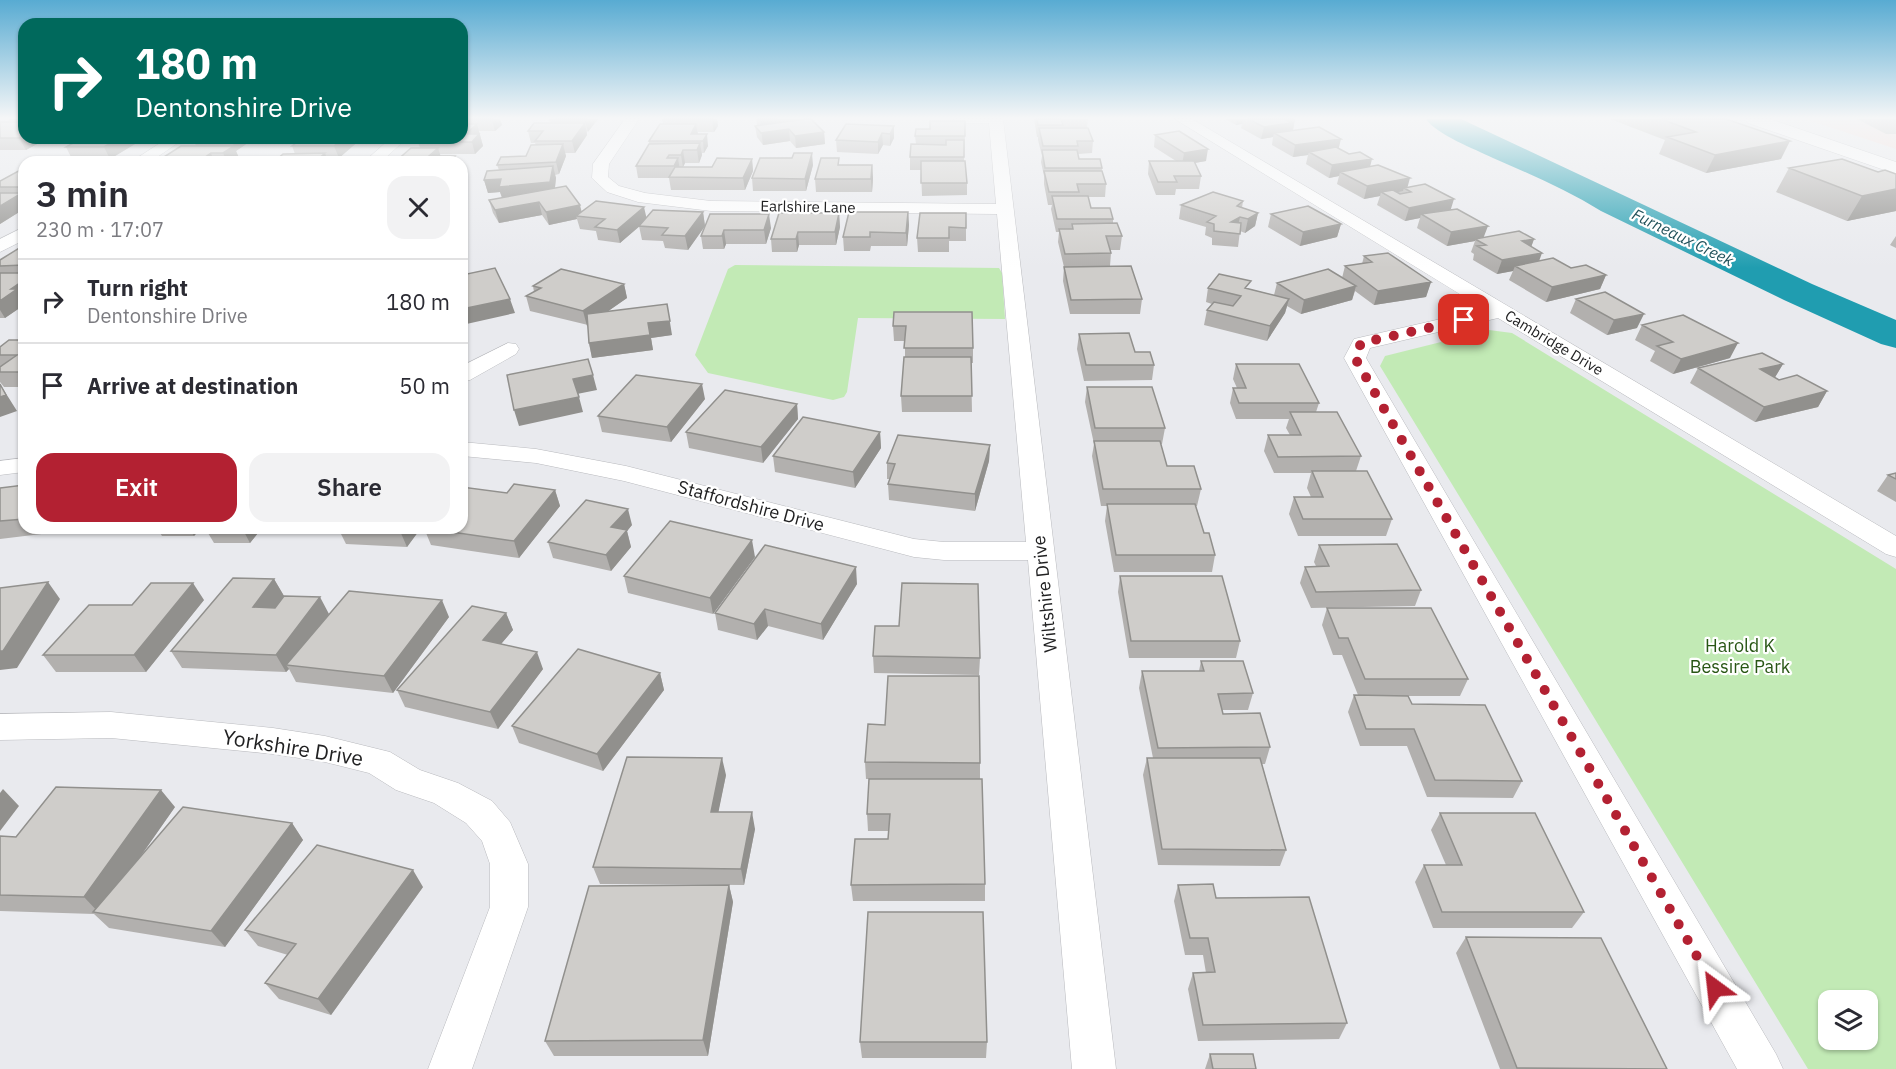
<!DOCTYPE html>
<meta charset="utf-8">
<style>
body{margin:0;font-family:"IBM Plex Sans",sans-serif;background:#f2f2f3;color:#2b2b33;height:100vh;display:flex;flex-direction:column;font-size:22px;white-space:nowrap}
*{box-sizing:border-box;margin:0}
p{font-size:20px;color:#7c7c81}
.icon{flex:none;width:33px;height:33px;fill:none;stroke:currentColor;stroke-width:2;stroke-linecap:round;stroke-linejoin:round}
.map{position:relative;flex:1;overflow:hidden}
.panel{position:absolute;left:18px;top:156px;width:450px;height:378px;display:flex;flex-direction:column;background:#fff;border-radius:18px;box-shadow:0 2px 4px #0004}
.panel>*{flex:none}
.guide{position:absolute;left:18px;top:18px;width:450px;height:126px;border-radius:18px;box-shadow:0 2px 4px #0004;background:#00695c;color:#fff;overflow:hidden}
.fabs{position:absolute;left:1818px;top:990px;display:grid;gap:12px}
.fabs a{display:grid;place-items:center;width:60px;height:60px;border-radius:12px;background:#fff;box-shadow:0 2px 4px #0004;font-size:30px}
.pin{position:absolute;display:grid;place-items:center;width:51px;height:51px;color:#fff;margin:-26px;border-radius:12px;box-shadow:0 3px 9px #0006}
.me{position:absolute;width:66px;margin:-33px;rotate:330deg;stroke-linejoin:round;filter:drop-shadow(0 0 4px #0008)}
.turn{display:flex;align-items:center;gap:21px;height:126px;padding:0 18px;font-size:27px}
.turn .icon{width:78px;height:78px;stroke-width:2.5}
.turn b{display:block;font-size:42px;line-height:51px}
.round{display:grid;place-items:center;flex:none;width:63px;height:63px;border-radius:18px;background:#f2f2f3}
.overview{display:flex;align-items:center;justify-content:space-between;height:102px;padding:0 18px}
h1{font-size:36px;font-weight:600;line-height:45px}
.action{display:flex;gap:12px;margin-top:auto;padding:12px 18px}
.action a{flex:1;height:69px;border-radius:18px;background:#b32132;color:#fff;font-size:24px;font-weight:600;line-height:69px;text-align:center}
.action a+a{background:#f2f2f3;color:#2b2b33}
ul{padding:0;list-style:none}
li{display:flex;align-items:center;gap:18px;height:84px;padding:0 18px;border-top:2px solid #e1e1e2}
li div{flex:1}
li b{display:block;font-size:22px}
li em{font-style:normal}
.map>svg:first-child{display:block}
.commercial{fill:#f4dad6}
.green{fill:#c2eab5;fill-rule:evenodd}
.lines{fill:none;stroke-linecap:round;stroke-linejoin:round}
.river{fill:#209db0;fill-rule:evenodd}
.minor-casing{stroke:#b9babe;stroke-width:1}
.tertiary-casing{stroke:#b9babe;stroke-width:1}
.minor{fill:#fff;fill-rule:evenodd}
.tertiary{fill:#fff;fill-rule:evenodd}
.wall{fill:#b2b0ae}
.shaded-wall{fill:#91908d}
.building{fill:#cfcdca;stroke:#91908d;stroke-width:1.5}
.route{stroke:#b32132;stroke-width:10;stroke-dasharray:0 18}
.labels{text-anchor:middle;stroke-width:4.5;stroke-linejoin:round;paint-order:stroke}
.far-street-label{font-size:15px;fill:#212122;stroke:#fff}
.far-water-label{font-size:16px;font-style:italic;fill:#21515a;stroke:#fff}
.street-label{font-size:18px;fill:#212122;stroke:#fff}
.park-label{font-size:18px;fill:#285614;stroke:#fff}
.near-street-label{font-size:21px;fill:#212122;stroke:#fff}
</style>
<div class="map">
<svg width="1896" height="1069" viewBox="0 0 1896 1069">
<rect width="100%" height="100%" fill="#e9eaee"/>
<path class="commercial" d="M1805 119H1896V149Z"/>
<path class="green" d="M735 265 999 268 1002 273 1005 319 858 318 847 392 844 397 833 400 708 373 695 355 728 269Z
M1489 330 1512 333 1896 569V1069H1808L1380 366 1385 356ZM1868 1000V1040H1828V1000Z"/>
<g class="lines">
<path class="river" d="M1426 119H1461L1812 284 1896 320V348L1881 344 1784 300 1601 211C1567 190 1530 174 1493 158 1475 149 1437 135 1426 119Z"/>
<defs>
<path id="minor" d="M625 119H639L609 164 608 177 619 186 645 193 711 201 996 204 989 123H960L953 119H1003L1116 1069H1072L1028 560H944L914 557 624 481 536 463 462 456V442L536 449 626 466 914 539 944 542H1026L997 214 711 211 638 202 607 192 592 178 593 164Z
M1175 119H1192L1896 536V557L1886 554 1498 318 1370 348 1366 358 1776 1054 1783 1069H1737L1344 358 1354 339 1484 309Z
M168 138H185L150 162H131Z
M391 138H407L381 162H364Z
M24 227V240L0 252V239Z
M508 343 516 344 519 349 516 354 470 380 462 382V366Z
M24 458V472L0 475V461Z
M111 712 273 728 325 736 390 752 420 770 458 783 492 801 510 822 528 864V907L472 1069H428L490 907V864L482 841 466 823 434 803 396 790 369 773 325 762 273 754 111 738 0 740V714Z"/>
<path id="tertiary" d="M1745 119H1770L1896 162V174L1748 123Z"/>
</defs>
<use href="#minor" class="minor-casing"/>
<use href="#tertiary" class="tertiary-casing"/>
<use href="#minor" class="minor"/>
<use href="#tertiary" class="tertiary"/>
</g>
<path class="wall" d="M8 119H24V138H48L26 150H0V122H10Z
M462 119H500L502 125 495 131H479L483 146 475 154H440L395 162 420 148 418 142 462 138Z
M549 119H598L587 132V135L575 153H565L566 156 559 174 555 175 556 178 555 188 582 212 646 218 703 212 705 226 688 250 665 248 663 241 642 240 639 226 620 243 598 240 596 231 580 229 577 219 549 225 542 215 499 223 493 213 489 200 502 198 500 192 488 193 484 180 499 170 497 165 526 156 536 145 535 143H531L528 131 550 123Z
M664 119H717L718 126 714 132H698V134L708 146 704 153H702V155L699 163H685L683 167H712L752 159 753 171 745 190H671L669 178H638L636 166 649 144V141L663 124 662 120Z
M756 119H804L824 132 825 144 796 148 790 141 763 145 757 137 755 126 757 125Z
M1034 119H1088L1087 128 1093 141 1092 153 1078 154 1079 159 1102 168V171L1106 184 1105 197H1088L1091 208 1113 219V223L1122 236 1120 250H1110L1111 253 1110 266 1142 299 1140 314H1070L1063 281 1064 267 1058 242 1059 232H1056L1051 209 1052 205H1048L1044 184V176L1041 162 1042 156 1038 140V137H1037Z
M1225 119H1295L1293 130 1339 149 1407 187 1450 210 1484 237 1534 239 1531 247 1539 261 1606 275 1600 289 1546 302 1509 280 1513 271 1497 274 1473 260 1474 254 1471 252 1475 241 1447 246 1417 228 1420 218 1405 221 1377 205 1380 196 1364 199 1337 184 1339 176 1329 178 1306 164 1308 155 1293 157 1272 145 1273 137 1261 139 1241 128 1242 124 1236 125Z
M1610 119H1726L1781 159 1706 173 1659 154 1665 140Z
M1857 119H1896V134H1886Z
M894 126V138L890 146 883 145 878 154 837 152 836 140Z
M1155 135 1206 161 1195 163 1201 176 1199 189H1176L1175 195H1156L1148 174 1149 161H1176L1154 147Z
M915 136H965L964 161 967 183V195L922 196 921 170H910V157L916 144Z
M145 138 110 159H72L66 147Z
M194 138H255L236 151 239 158 234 162H156L196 146 193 139Z
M361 139 339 158H327L328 162H274L295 154 292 146 307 140Z
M813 165 806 191H753L752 178Z
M872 165 873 178 872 192H816L815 179Z
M24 168V209L0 224V181Z
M1789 168 1878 172 1896 174V211L1847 221 1776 192Z
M1243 201 1242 208 1258 213 1255 226 1245 233 1240 231 1238 247 1212 245V238L1205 235 1206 227 1179 219 1181 205Z
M908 212 909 225 907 246H871L870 251H844L843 237Z
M839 213 840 227 836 245H799L797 252H772L771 239Z
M920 213 966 228V241H949V252H918L917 238Z
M710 214 771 228 766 244H726L724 249H703L701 236Z
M1271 214 1341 224 1337 237 1300 246 1268 227Z
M1896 236V248L1890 245Z
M24 245V305L5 318H0V260Z
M1364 256 1431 282 1426 297 1374 305 1355 291 1352 300 1301 314 1287 306 1285 313 1267 341 1204 325 1207 310 1212 304 1206 302 1208 288 1249 289 1274 295 1277 283 1342 278 1345 266 1362 264Z
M624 284 627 298 608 311 672 335 651 338 653 350 592 358 589 343 588 325 530 311 526 296 534 292 533 286Z
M1576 299 1637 328 1607 335 1570 313Z
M894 312 973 348V363H971L972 412H902L901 396 905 357V341H894L893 326Z
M1642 325 1730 358 1673 374 1650 361 1655 351 1635 340Z
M1079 334 1154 365 1152 380 1084 381 1077 349Z
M24 340V387H4L0 382V347Z
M1236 364 1319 403 1316 412 1361 456 1356 471 1392 519 1386 536H1298L1289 514 1294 497H1311L1307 488 1311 473H1274L1264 451 1268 435H1290L1286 428 1289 419H1236L1230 403 1233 388H1237L1233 379Z
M1783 364 1775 377 1779 380 1827 391 1818 407 1755 422 1690 383 1698 368Z
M1087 387 1165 428 1162 444H1161L1167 466 1201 489 1197 506H1196L1204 533 1215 555 1212 572H1114L1105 521 1107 506H1101L1092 456 1094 444 1085 402Z
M705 399 671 442 602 432 598 416Z
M797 404 798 419 763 463 689 448 686 432Z
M880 432 881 448 855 488 775 472 773 456Z
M990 445 989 461 975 511 889 500 888 484 890 479H887V463Z
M1896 473V502L1877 491 1888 475Z
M24 485V528H61L58 532 0 539V488Z
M555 490 560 506 519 558 431 545 424 528 507 493Z
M632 525 627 531 631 547 611 571 553 558 548 542Z
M146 528H201L194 536H162L157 528Z
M205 528H262L250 543H214Z
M338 528H421L407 547 346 544Z
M1319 545 1421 590 1415 606 1311 608 1300 583 1305 567 1316 566 1314 562Z
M755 557 713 614 628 593 624 576Z
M1120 576 1240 641 1236 658H1129L1118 592Z
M274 579 284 596 329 614 324 621 449 617 393 693 296 682 289 669 286 672 182 668 171 651Z
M857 584 823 640 768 626 757 640 718 630 715 613Z
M204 600 146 672H56L43 655 132 605Z
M1327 608 1468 679 1460 696H1408L1412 704 1522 781 1513 798 1427 797 1407 746H1360L1348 712 1354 695H1358L1342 655H1333L1322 625Z
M506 613 513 630 501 644 543 669 498 729 405 707 397 690Z
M899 626 980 658 979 675 874 673 873 656Z
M1201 661 1253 693 1248 710H1222L1223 714 1270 747 1265 764H1262L1286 850 1280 866 1158 865 1143 775 1147 758H1153L1139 688 1142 671H1199Z
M660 673 664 690 603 771 519 743 512 726Z
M865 762 980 763V779L985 884V901H853L851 885 888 839 889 831H868L867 814 883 779H866Z
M726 775 718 812 755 829 744 885 600 884 593 867Z
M175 807 138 860 292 823 303 840 225 947 109 928 94 914 0 911V836L16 837Z
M1440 813 1584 912 1572 928H1433L1415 882 1424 865H1446L1431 830Z
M729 885 733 902 708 1056H554L545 1041Z
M1178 885 1216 898 1347 1023 1339 1039 1198 1041 1188 989 1193 973H1206L1203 955H1185L1174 901Z
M423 887 331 1015 279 999 265 983 288 955 258 946 245 930Z
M1466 937 1667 1069H1500L1456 953Z
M860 1042H987L986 1058H862Z
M1210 1054 1256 1069H1205Z"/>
<path class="shaded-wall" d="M493 119H500L502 125 495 131 492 120Z
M587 119H598L588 132 585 121Z
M713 119H717L718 126 714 132 712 121Z
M778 119H804L789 129 790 141 763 145 760 121Z
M1237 119H1243L1242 124 1236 125Z
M1295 119 1293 130 1274 133 1273 137 1261 139 1264 127 1286 120Z
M585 123 587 135 575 153 572 141Z
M477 124 483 146 475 154 472 142 466 134Z
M696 124 698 136 691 134Z
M894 126V138L890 146V134Z
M824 132 825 144 796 148 795 136Z
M882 133 883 145 878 154V142Z
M707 134 708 146 704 153 703 141Z
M24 135V138H48L26 150 19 138Z
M119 138H145L110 159 104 147Z
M232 138H255L236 151 239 158 234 162H227L223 153 234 146 231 139Z
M344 138H361V139L339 158 334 146Z
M1341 139 1338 151 1309 152 1308 155 1293 157 1295 145Z
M1790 141 1781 159 1706 173 1715 155Z
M700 143 702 155 699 163 697 150Z
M563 144 566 156 559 174 556 162Z
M438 148 442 160 429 156Z
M1208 149 1206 161 1182 165 1184 153Z
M683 150 685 163 683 167 681 155Z
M211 153 214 162H198Z
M325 153 328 162H315Z
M812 153 813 165 806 191 805 179Z
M455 156 457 162H449Z
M678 158 680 171 676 178 674 166Z
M752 159 753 171 745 190 743 178Z
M1372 159 1369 171 1340 172 1339 176 1329 178 1332 165Z
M872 165 873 178 872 192 871 179Z
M553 166 556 178 554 195 503 200 500 192 488 193 484 180Z
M1410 178 1407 189 1404 188 1403 191 1385 195 1381 192 1380 196 1364 199 1367 186Z
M1896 189V211L1847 221 1862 196Z
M22 193 24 197V209L0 224V206Z
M1454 199 1450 212 1421 214 1420 218 1405 221 1409 208Z
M539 202 542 215 499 223 495 210Z
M580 205 583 217 576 216 577 219 549 225 546 212Z
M644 207 647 220 620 243 617 230Z
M703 212 705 226 688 250 685 236Z
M908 212 909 225 907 246 906 233Z
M839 213 840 227 836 245 835 232Z
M1258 213 1255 226 1245 233 1248 219Z
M769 214 771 228 766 244 764 230Z
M1240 217 1237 230 1231 222Z
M1341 224 1337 237 1300 246 1303 232Z
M1488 226 1483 239H1475V241L1447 246 1451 232Z
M724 230 726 244 724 249 722 236Z
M798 232 799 245 797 252 796 239Z
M1534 239 1529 253 1522 241Z
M1542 253 1537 267 1515 266 1513 271 1497 274 1502 260Z
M1606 275 1600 289 1546 302 1552 287Z
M24 280V305L5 318 0 310V301L11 289Z
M1431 282 1426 297 1374 305 1378 291Z
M624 284 627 298 587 326 583 311Z
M1356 286 1352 300 1301 314 1304 300Z
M510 299 515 313 462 325V309Z
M1289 299 1285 313 1267 341 1270 326Z
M667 304 672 335 651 338 653 350 592 358 589 343 648 323Z
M1644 314 1637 328 1607 335 1614 320Z
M1738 343 1730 358 1673 374 1681 359Z
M1783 364 1774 379 1760 369Z
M593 375 597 390 577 394 573 379Z
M0 384 17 411 0 417Z
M702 384 705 399 671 442 667 427Z
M1827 391 1818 407 1755 422 1764 407Z
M579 397 583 412 519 426 514 410Z
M797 404 798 419 763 463 761 447Z
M880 432 881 448 855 488 853 472Z
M990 445 989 461 975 511V494Z
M555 490 560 506 519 558 514 541Z
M628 509 632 525 627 531 631 547 611 571 606 555 611 527Z
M55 528H61L58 532Z
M189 528H201L194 536Z
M242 528H262L250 543Z
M402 528H421L407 547 400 531Z
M752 540 755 557 713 614 710 598Z
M856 567 857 584 823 640 821 624Z
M274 579 284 596 263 624 253 607Z
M48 582 60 599 17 668 0 670V651Z
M193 583 204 600 146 672 134 655Z
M320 597 329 614 291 665H286L289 669 286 672 276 655Z
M442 600 449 617 393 693 384 676Z
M765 609 768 626 757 640 754 624Z
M506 613 513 630 490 657 483 640Z
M537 652 543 669 498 729 490 712Z
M660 673 664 690 603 771 597 754Z
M722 758 726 775 715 829 711 812Z
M3 789 19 806 0 831V793Z
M161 790 175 807 100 914 84 897Z
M752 812 755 829 744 885 741 869Z
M292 823 303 840 225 947 211 931Z
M413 870 423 887 331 1015 318 999Z
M729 885 733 902 708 1056 703 1040Z"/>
<path class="building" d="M462 119H493L492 120H462Z
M557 119H587L585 121H555Z
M664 119H713L712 121 662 120Z
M758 119H778L760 121Z
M806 119H811L824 132 795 136 789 129 761 133 755 126Z
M1037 119H1061L1063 125H1038Z
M1248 119H1294L1286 120 1291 123 1264 127Z
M1661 119H1726L1790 141 1715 155 1667 137 1696 132Z
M930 121H965V136H915L916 129H930Z
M0 122H24V135L19 138H0Z
M534 123H585L572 141H535L543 131H528Z
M462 124H477L466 134H479L472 142H418L422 138H462Z
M660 124H696L691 134H707L703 141H649Z
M846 124 894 126 890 134 882 133 878 142 836 140Z
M1319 127 1341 139 1295 145 1274 133Z
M1039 128H1088L1093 141H1077L1078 146H1043Z
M1179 131 1208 149 1184 153 1155 135Z
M82 138H119L104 147H66Z
M194 138H232L231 139H193Z
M309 138H344L334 146H292L300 140H307Z
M946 140H964V157H910L911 144 946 145Z
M700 143 697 150H683L681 155H669L667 158H678L674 166H636L649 144Z
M563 144 556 162 497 165 501 157 526 156 531 145Z
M181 146H234L223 153H211L198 162H156Z
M1336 147 1349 154 1360 152 1372 159 1332 165 1309 152Z
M411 148H438L429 156H455L449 162H395Z
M1042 150H1077L1079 159H1100L1102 168H1045Z
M325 153 315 162H274L283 154Z
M794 153H812L805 179 752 178 760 158H792Z
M717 158 752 159 743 178 669 177 675 167H712Z
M821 158H839L838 165H872L871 179H815Z
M1842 159 1878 172 1885 170 1896 174V189L1862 196 1789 168Z
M921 161H965L967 183H921Z
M1149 161H1194L1201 176H1174L1177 182H1158Z
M1378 165 1410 178 1367 186 1340 172Z
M553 166 550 182 499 187 501 179 484 180 487 171Z
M24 168V187H0V181Z
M1044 171H1102L1106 184H1077L1079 192H1049Z
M1425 184 1454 199 1409 208 1381 192 1393 190 1400 194 1411 192 1404 188Z
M566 186 580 205 546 212 539 202 495 210 489 200Z
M1213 192 1243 201 1237 206 1258 213 1248 219 1240 217 1231 222 1241 223 1240 234 1214 231V224L1207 222 1216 216 1181 205Z
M0 193H22L0 206Z
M1052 196H1088L1091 208H1110L1113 219H1057Z
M596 201 644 207 617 230 595 227 605 219 576 216Z
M1308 206 1341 224 1303 232 1271 214Z
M1457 209 1488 226 1451 232 1421 214Z
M653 210 703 212 685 236 662 235 668 228 639 226Z
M849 212H908L906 233 870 232V237H843Z
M779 213H839L835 232H798L796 239H771Z
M920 213H966V228L949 227V238H917Z
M710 214H769L764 230H724L722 236H701Z
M1117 223 1122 236H1106L1111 253 1065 254 1059 229H1073L1072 224Z
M1519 231 1534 239 1522 241 1542 253 1502 260 1477 246 1486 245 1475 239Z
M24 245V265L0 266V260Z
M1388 253 1431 282 1378 291 1345 266 1372 262 1364 256Z
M1553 258 1571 268 1586 265 1606 275 1552 287 1515 266Z
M1131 266 1142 299 1071 300 1064 267Z
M495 268 510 299 462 309V275Z
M561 269 624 284 583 311 526 296 541 288 533 286Z
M1328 269 1356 286 1304 300 1277 283Z
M0 273H24V280L11 289H17L0 301Z
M1219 274 1251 281 1245 288 1289 299 1270 326 1207 310 1214 302 1233 306 1241 296 1208 288Z
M1605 292 1644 314 1614 320 1576 299Z
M667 304 670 321 648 323 650 335 589 343 587 314Z
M894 312H972L973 348H904L906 326H893Z
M1683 315 1738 343 1681 359 1657 346 1673 342 1642 325Z
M1129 333 1135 352H1150L1154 365H1086L1079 334Z
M9 340H24V372H0V367L17 355H0V347Z
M1762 353 1783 364 1760 369 1779 380 1797 375 1827 391 1764 407 1698 368Z
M904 357H971L972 396H901Z
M588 359 593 375 573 379 579 397 514 410 507 375Z
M1236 364H1299L1319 403H1239L1233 388H1246Z
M636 375 702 384 667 427 598 416Z
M0 384 6 395 0 397Z
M1087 387H1152L1165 428H1095Z
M725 390 797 404 761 447 686 432Z
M1290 412H1337L1361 456 1278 457 1268 435H1301Z
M803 417 880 432 853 472 773 456Z
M898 435 990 445 975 494 888 484 895 464 887 463Z
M1094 441H1160L1167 466H1194L1201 489H1103Z
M1312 471H1367L1392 519H1303L1294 497H1323Z
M1896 473V479L1888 475Z
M514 484 555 490 514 541 424 528H462V487L507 493Z
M24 485V519L0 521V488Z
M586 500 628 509 611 527 627 530 606 555 548 542Z
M1107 504H1195L1204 533H1209L1215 555H1116Z
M670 521 752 540 710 598 624 576Z
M344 528H402L400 531Z
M1397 544 1421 590 1316 592 1305 567 1329 566 1319 545Z
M765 545 856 567 821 624 765 609 754 624 715 613Z
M1120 576H1222L1240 641H1131Z
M233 578 274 579 253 607 275 608 284 596 320 597 276 655 171 651Z
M48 582 3 651H0V588Z
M151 583H193L134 655H43L89 605H132Z
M902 583 978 584 980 658 873 656 875 626H899Z
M349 591 442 600 384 676 286 665Z
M472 606 506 613 483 640 537 652 490 712 397 690Z
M1327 608H1431L1468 679H1365L1348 638H1339Z
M578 649 660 673 597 754 512 726Z
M1201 661H1243L1253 693 1218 694 1223 714 1260 713 1270 747 1158 748 1142 671H1204Z
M888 676H979L980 763 865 762 868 724 885 725Z
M1354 695 1408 696 1412 704 1485 705 1522 781 1435 780 1414 729H1366Z
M627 757 722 758 711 812H752L741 869 593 867Z
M1147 758H1260L1286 850 1162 849Z
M869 779H982L985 884 851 885 855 839H888L890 814H867Z
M56 787 161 790 84 897 0 895V836L16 837Z
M183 807 292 823 211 931 93 912Z
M1440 813H1535L1584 912H1442L1424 865H1462Z
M317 845 413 870 318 999 265 983 296 944 245 930Z
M1213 884 1216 898 1309 897 1347 1023 1203 1025 1193 973 1215 972 1208 938H1190L1178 885Z
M729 885 703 1040 545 1041 589 886Z
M868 912H983L987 1042H860Z
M1466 937 1601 938 1667 1069 1517 1068Z
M1210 1054H1253L1256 1069H1213Z"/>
<linearGradient id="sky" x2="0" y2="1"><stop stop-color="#58abd2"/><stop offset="0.44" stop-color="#f5f6f7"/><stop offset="1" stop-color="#f5f6f7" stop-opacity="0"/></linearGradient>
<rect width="1896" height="268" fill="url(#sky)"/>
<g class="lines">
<path class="route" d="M1464 320 1361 343 1355 358 1715 988"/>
</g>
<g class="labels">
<g class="far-street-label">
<text transform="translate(808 207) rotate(1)" y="5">Earlshire Lane</text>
<text transform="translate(1554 343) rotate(31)" y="5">Cambridge Drive</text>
</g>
<g class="far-water-label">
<text transform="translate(1683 237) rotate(26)" y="6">Furneaux Creek</text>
</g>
<g class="street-label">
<text transform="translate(751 506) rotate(15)" y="6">Staffordshire Drive</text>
<text transform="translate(1045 594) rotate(-96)" y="6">Wiltshire Drive</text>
</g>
<g class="park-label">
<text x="1740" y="652">Harold K<tspan x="1740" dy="21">Bessire Park</tspan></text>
</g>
<g class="near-street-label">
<text transform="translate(293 748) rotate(9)" y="7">Yorkshire Drive</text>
</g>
</g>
</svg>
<div class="fabs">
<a><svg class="icon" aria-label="layers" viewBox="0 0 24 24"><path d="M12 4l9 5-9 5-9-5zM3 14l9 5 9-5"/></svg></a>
</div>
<div class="pin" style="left:1464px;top:320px;background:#d93025"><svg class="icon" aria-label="arrive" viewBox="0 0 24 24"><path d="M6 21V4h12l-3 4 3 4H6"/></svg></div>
<svg class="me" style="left:1715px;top:988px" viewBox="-20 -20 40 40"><path d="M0-17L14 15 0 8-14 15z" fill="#b32132" stroke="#fff" stroke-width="4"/></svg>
<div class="guide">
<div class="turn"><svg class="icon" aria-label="right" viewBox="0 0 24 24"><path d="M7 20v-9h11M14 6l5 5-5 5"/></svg><div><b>180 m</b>Dentonshire Drive</div></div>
</div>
<section class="panel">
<div class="overview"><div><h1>3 min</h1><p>230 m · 17:07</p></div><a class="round"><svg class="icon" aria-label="close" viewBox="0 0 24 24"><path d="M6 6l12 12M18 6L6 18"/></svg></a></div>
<ul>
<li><svg class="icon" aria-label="right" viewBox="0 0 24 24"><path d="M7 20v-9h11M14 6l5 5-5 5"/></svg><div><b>Turn right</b><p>Dentonshire Drive</p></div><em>180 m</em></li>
<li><svg class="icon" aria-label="arrive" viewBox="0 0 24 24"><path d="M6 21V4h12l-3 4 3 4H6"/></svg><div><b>Arrive at destination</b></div><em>50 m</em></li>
</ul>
<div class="action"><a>Exit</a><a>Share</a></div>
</section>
</div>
